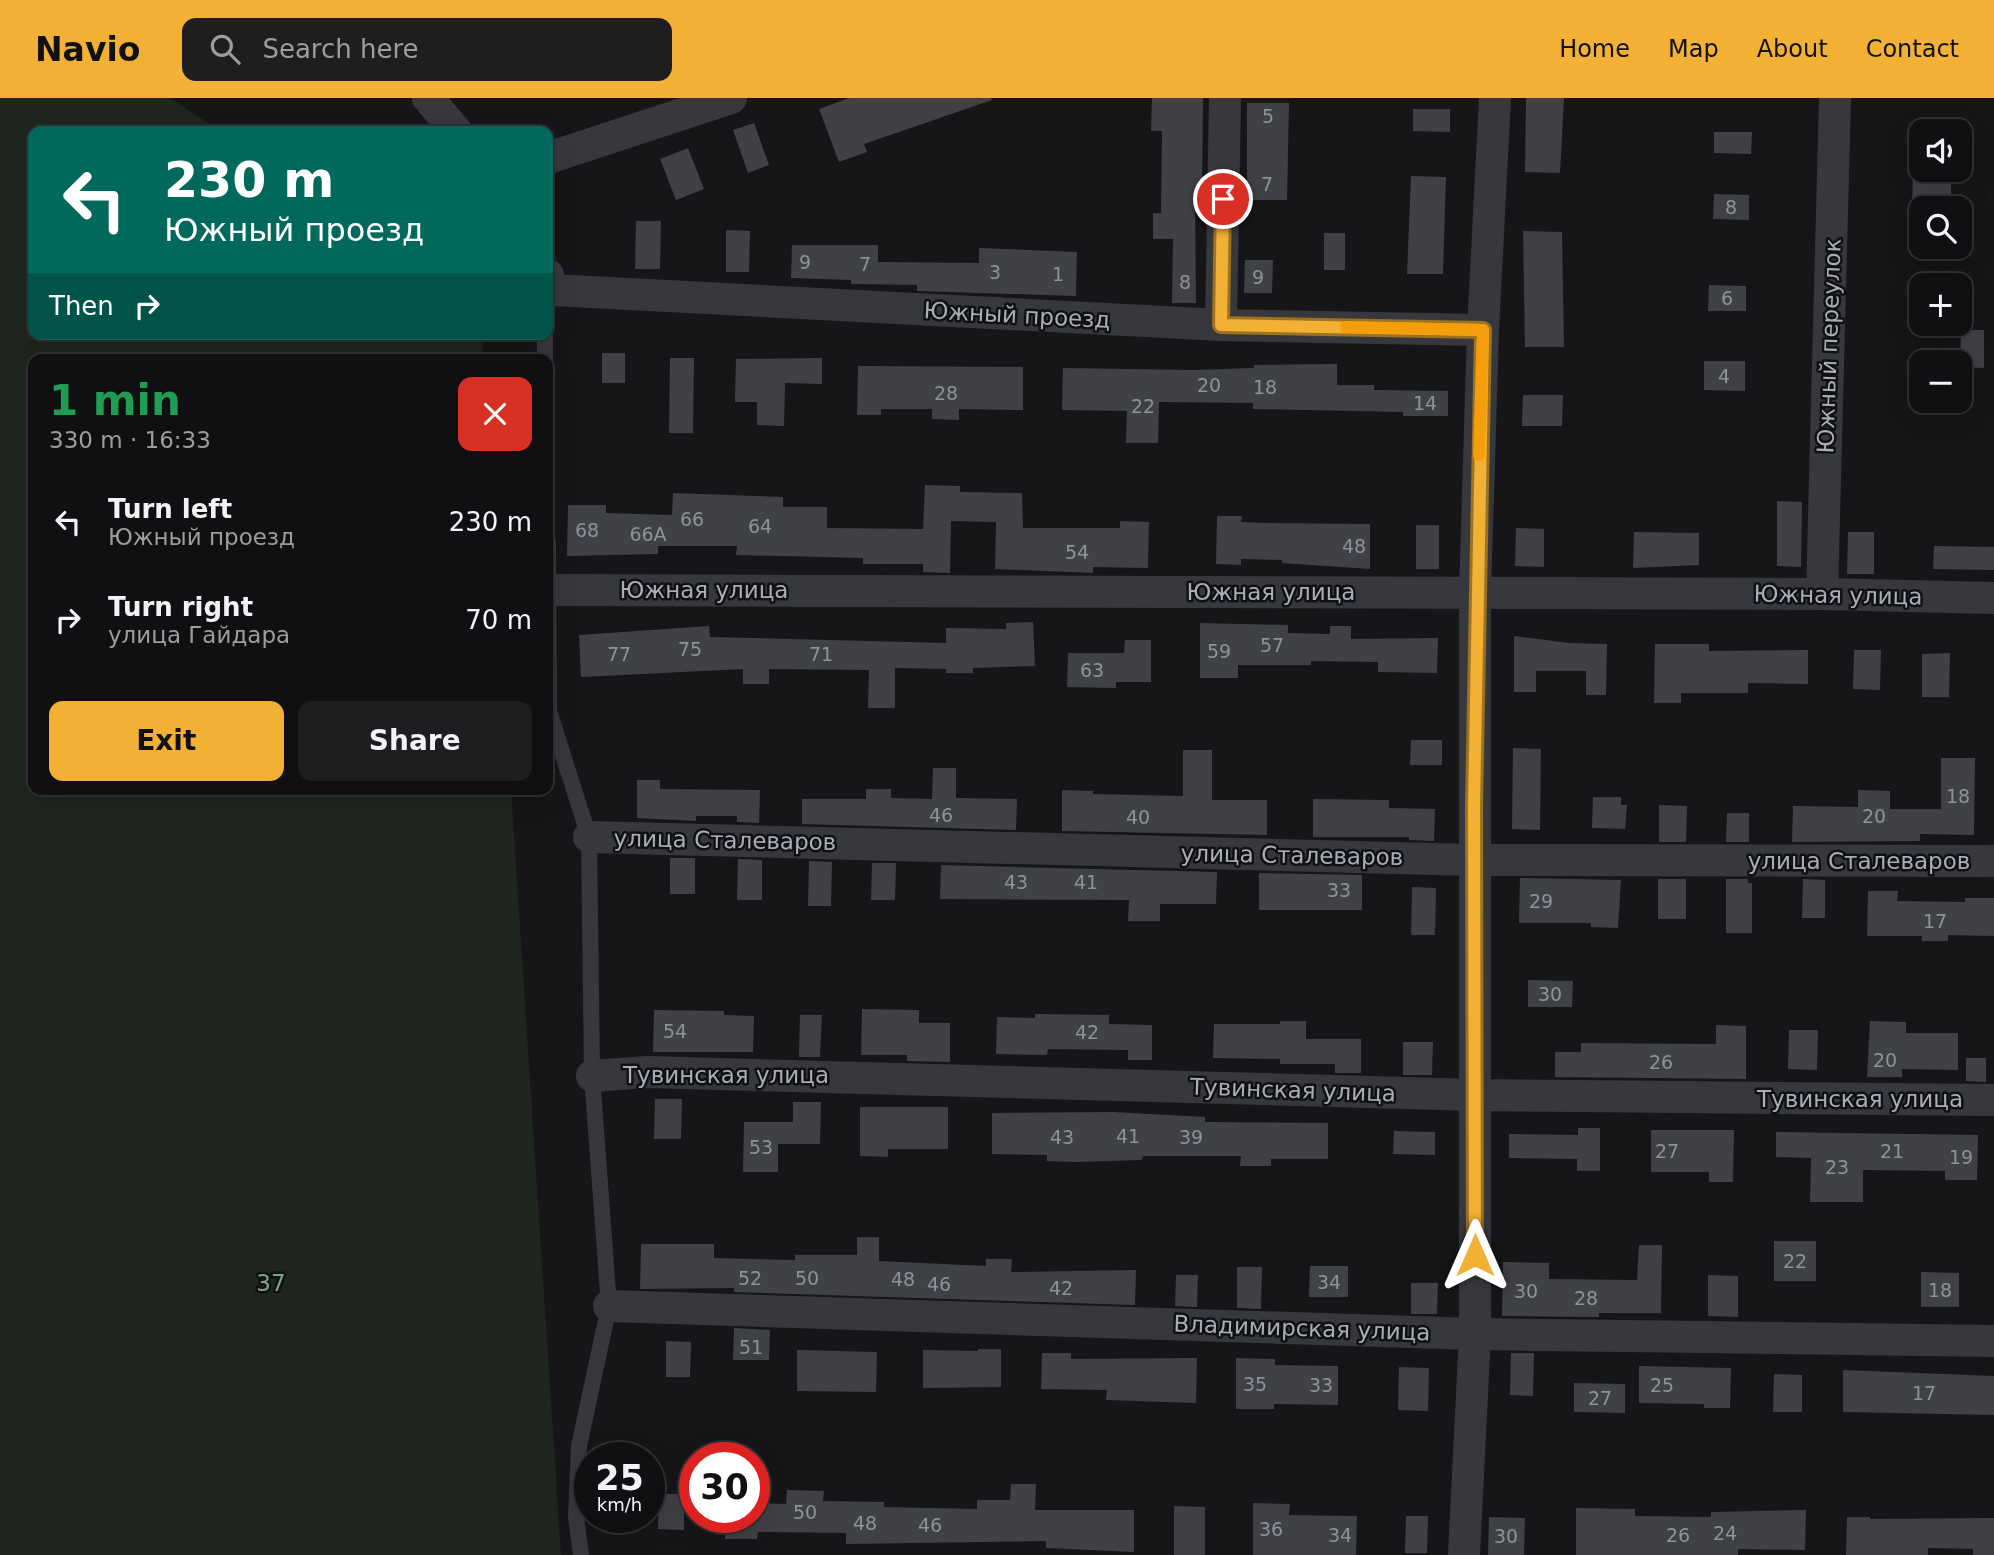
<!DOCTYPE html>
<meta charset="utf-8">
<style>
body{margin:0;font-family:"DejaVu Sans",sans-serif;background:#1e1e20;color:#f1f3f6;height:100vh;display:flex;flex-direction:column;font-size:26px;white-space:nowrap}
*{box-sizing:border-box;margin:0}
p{font-size:23px;color:#9c9d9f}
.icon{flex:none;width:38px;height:38px;fill:none;stroke:currentColor;stroke-width:2;stroke-linecap:round;stroke-linejoin:round}
.map{position:relative;flex:1;overflow:hidden}
.panel{position:absolute;left:28px;top:256px;width:525px;height:441px;display:flex;flex-direction:column;background:#101012;border-radius:14px;box-shadow:0 7px 28px #0002,0 0 0 2px #303032}
.panel>*{flex:none}
.hud{position:absolute;left:28px;top:28px;width:525px;height:214px;border-radius:14px;box-shadow:0 7px 28px #0002,0 0 0 2px #303032;background:#00695c;color:#fff;overflow:hidden}
.buttons{position:absolute;left:1909px;top:21px;display:grid;gap:14px}
.buttons a{display:grid;place-items:center;width:63px;height:63px;border-radius:14px;background:#101012;box-shadow:0 7px 28px #0002,0 0 0 2px #303032;font-size:35px}
.speed{position:absolute;left:574px;top:1344px;display:flex;gap:14px;font-size:35px;font-weight:700;text-align:center}
.speed>*{display:grid;place-content:center;width:91px;height:91px;border-radius:50%;background:#101012;box-shadow:0 7px 28px #0002,0 0 0 2px #303032;line-height:1}
.speed small{font-size:18px;font-weight:400}
.speed .limit{border:10px solid #d22;background:#fff;color:#111}
.pin{position:absolute;display:grid;place-items:center;width:60px;height:60px;color:#fff;margin:-30px;border:4px solid #fff;border-radius:50%;box-shadow:0 2px 7px #0007}
.me{position:absolute;width:77px;margin:-38px;rotate:0deg;stroke-linejoin:round;filter:drop-shadow(0 0 5px #0008)}
.turn{display:flex;align-items:center;gap:24px;height:147px;padding:0 21px;font-size:32px}
.turn .icon{width:91px;height:91px;stroke-width:2.5}
.turn b{display:block;font-size:49px;line-height:60px}
.then{display:flex;align-items:center;height:66px;padding:0 21px;background:#0003;gap:14px;font-size:26px}
.round{display:grid;place-items:center;flex:none;width:74px;height:74px;border-radius:14px;background:#1e1e20}
.head{display:flex;align-items:center;justify-content:space-between;height:119px;padding:0 21px}
h1{font-size:42px;font-weight:800;line-height:52px;color:#1e9e55}
.button{display:flex;gap:14px;margin-top:auto;padding:14px 21px}
.button a{flex:1;height:80px;border-radius:14px;background:#f2b134;color:#111;font-size:28px;font-weight:800;line-height:80px;text-align:center}
.button a+a{background:#1e1e20;color:#f1f3f6}
ul{padding:0;list-style:none}
li{display:flex;align-items:center;gap:21px;height:98px;padding:0 21px}
li div{flex:1}
li b{display:block;font-size:26px}
li em{font-style:normal}
header{display:flex;align-items:center;gap:42px;box-sizing:border-box;height:98px;padding:0 35px;background:#f2b134;color:#111}
header strong{font-size:33px}
nav{display:flex;gap:38px;margin-inline-start:auto;font-size:24px}
.search{width:490px;height:63px;background:#1e1e20;display:flex;align-items:center;gap:18px;box-sizing:border-box;padding:0 24px;border-radius:14px;color:#9c9d9f;font-size:26px}
.map>svg:first-child{display:block}
.green{fill:#1e261f}
.building{fill:#404145}
.lines{fill:none;stroke-linecap:round;stroke-linejoin:round}
.service{stroke:#37383d;stroke-width:16}
.minor{stroke:#37383d;stroke-width:32}
.route-casing{stroke:#9d7322;stroke-width:18}
.route{stroke:#f2b134;stroke-width:12}
.slow{stroke:#f59e0b;stroke-width:12}
.labels{text-anchor:middle;stroke-width:5;stroke-linejoin:round;paint-order:stroke}
.number-label{font-size:19px;fill:#8e929b}
.street-label{font-size:23px;fill:#a8adb8;stroke:#111113}
.park-label{font-size:23px;fill:#7fa381;stroke:#111113}
</style>
<header>
<strong>Navio</strong>
<div class="search"><svg class="icon" aria-label="search" viewBox="0 0 24 24"><circle cx="10" cy="10" r="6"/><path d="M15 15l6 6"/></svg>Search here</div>
<nav><a>Home</a><a>Map</a><a>About</a><a>Contact</a></nav>
</header>
<div class="map">
<svg width="1994" height="1457" viewBox="0 0 1994 1457">
<rect width="100%" height="100%" fill="#161618"/>
<path class="green" d="M0 0H170L220 33H33V236H482L483 261H33V691H511L561 1457H0Z"/>
<path class="building" d="M849 0H991L992 2 864 46 867 54 839 64 819 11Z
M1152 0H1203L1202 98H1195L1196 205H1172L1173 141H1153V115H1161L1162 33H1151Z
M1526 0H1564L1560 75 1525 74Z
M1247 5H1289L1287 102H1247Z
M1413 11H1450V34L1413 33Z
M754 25 769 67 748 75 733 32Z
M1909 26 1952 27 1951 33H1922V72H1951V110H1912L1913 73H1908Z
M1714 34H1752L1751 56 1714 55Z
M688 50 704 91 676 102 660 61Z
M1411 78 1446 79 1443 176H1407Z
M1714 96 1749 97V122L1713 121Z
M636 123H661L660 171H635Z
M726 132 750 133 749 174H726Z
M1523 133 1562 134 1564 249H1525Z
M1324 135H1345V172H1324Z
M792 147H878V164L979 165V150L1077 154 1076 198 917 193V187L851 186V182L791 180Z
M1245 162H1273L1272 195H1244Z
M1919 184H1966L1965 225H1960V187H1922V224H1919Z
M1709 187 1746 188V213H1708Z
M1961 232H1984V270L1960 269Z
M602 255H625V285H602Z
M670 260H694L693 335H669Z
M822 260V286L785 285 784 328 757 327V304H735L736 261Z
M1704 263H1745V293L1704 292Z
M1337 266V287H1374V292L1448 293V318H1403V314L1253 311V305L1159 304 1158 345H1126L1127 313 1062 312 1063 270 1193 272 1254 270V267Z
M858 268 1023 269V312L959 311V322L932 321V311H881V317H857Z
M1523 297H1563L1562 328H1522Z
M925 387 960 388V394L1022 395 1023 430H1120V423L1149 424 1148 470 1093 469V475L995 471 996 424 951 423 950 475 923 474V466H863V460L736 457 737 448H658V456L567 458 568 407H606V415L672 417 673 395 783 399V409H827V430L923 431Z
M1777 403 1802 404 1801 469 1777 468Z
M1217 418H1242L1241 424 1264 425 1370 426V471L1282 465V462L1241 461V467L1216 466Z
M1416 427H1439V471H1416Z
M1516 430 1544 431V469L1515 468Z
M1634 434 1699 435V467L1633 470Z
M1848 434H1874V476H1847Z
M1934 448 1994 449V472L1933 471Z
M1033 524 1035 568 973 570V575H946V571L895 570V610H868L869 572 769 571V586H743V571L581 579 579 537 709 528 710 539 946 545V530L1006 531V525Z
M1200 525 1288 527V535L1330 536V528H1351V541L1438 540 1437 575 1378 574V564L1311 563V567H1238V580H1200Z
M1514 538 1569 545 1607 546 1606 597H1586V573H1536V594H1514Z
M1125 542H1151V584H1116V590L1067 589 1068 555H1124Z
M1655 546H1709V553L1808 552V586L1748 585V595H1681V605H1654Z
M1854 552H1881L1880 592 1853 591Z
M1950 555 1949 599H1922V556Z
M1411 642H1442V667H1410Z
M1513 650 1541 651 1540 732 1512 731Z
M1183 652H1212V702H1267V737L1062 733V692L1093 693V696L1183 698Z
M1941 660H1975L1974 737 1920 736V743L1792 744 1793 708 1858 709V692L1890 693V711H1941Z
M933 670H956V700L1017 701 1016 732 802 726V701H866V691H891V700L932 701Z
M637 682H660V691L760 692 759 725 737 724V718H696V723L637 720Z
M1593 699H1621V707H1627L1625 731 1592 730Z
M1313 701 1389 702V710L1435 711 1434 743 1409 742V739H1313Z
M1659 707 1687 708 1686 744H1659Z
M1727 715H1749V744H1726Z
M670 760H695V796H670Z
M738 761 762 762V802H737Z
M809 763 832 764 831 808H808Z
M872 765H896L895 802H871Z
M941 767 1217 774 1216 806H1160V823H1128L1129 802 940 801Z
M1259 775 1362 777V812H1259Z
M1520 780 1621 782 1618 830 1591 829V825H1519Z
M1658 781H1686V821H1658Z
M1726 781H1748V785H1752V835H1726Z
M1803 781 1825 782V820H1802Z
M1412 789 1436 790 1435 837H1411Z
M1868 793H1898L1897 803 1965 804V800H1994V838L1948 837V843H1922V838H1867Z
M1528 882 1573 883 1572 909H1528Z
M862 911 919 912V925H950V964L907 963V957H861Z
M654 912 724 913V917L754 918 753 954H653Z
M1035 916 1109 917V926L1152 927V962H1128V952L1048 951 1047 957 996 956 997 919 1035 920Z
M800 917H822L820 959H799Z
M1280 923H1306V941H1361V975H1335V966H1280V961L1213 960 1214 926H1280Z
M1870 923 1906 924V935H1958V972L1902 971V979H1867Z
M1716 927 1746 928V981L1555 979V954H1581V945L1716 946Z
M1789 932H1818L1817 972 1788 971Z
M1403 944H1433L1432 977H1403Z
M1966 960H1986V984L1966 983Z
M655 1001H682L681 1041H654Z
M793 1004H821L820 1046H778V1074H743L744 1024H793Z
M860 1009H948V1051H888V1059L860 1058Z
M1113 1014 1205 1019V1024L1328 1025V1061H1271V1068H1240L1241 1058H1143L1142 1062 1075 1064 1047 1063V1057L992 1056V1015Z
M1578 1030H1600V1073H1577V1061L1509 1060V1036L1578 1037Z
M1651 1032H1734L1733 1084H1709V1074H1651Z
M1394 1033 1435 1034V1057L1393 1056Z
M1776 1034 1978 1037 1977 1082H1945V1073L1863 1072V1104H1810L1811 1060 1776 1059Z
M857 1139H879V1163L986 1168V1161H1012L1011 1174 1136 1172 1135 1207 734 1194V1190L640 1191 641 1146H714V1160L795 1162V1157H857Z
M1774 1143H1816V1183H1774Z
M1639 1147H1662L1661 1215H1599V1219L1502 1218 1503 1164 1549 1165V1181L1637 1182Z
M1310 1168H1348V1199H1309Z
M1237 1169H1262L1261 1211 1237 1210Z
M1921 1174 1959 1175V1209H1921Z
M1176 1177H1198L1197 1209 1175 1208Z
M1708 1177 1738 1178V1219L1708 1218Z
M1411 1185H1438L1437 1216H1411Z
M734 1230 770 1232 769 1262H733Z
M666 1243 691 1244 690 1279H666Z
M978 1251H1001V1289L923 1290V1252L978 1253Z
M797 1252 877 1254 876 1294 797 1293Z
M1042 1255H1071V1261L1197 1260 1196 1305 1106 1302 1107 1292 1041 1291Z
M1511 1255H1534L1533 1298 1510 1297Z
M1236 1260 1275 1261V1267L1338 1268V1307L1274 1306V1311H1236Z
M1639 1268 1731 1270 1730 1310H1704V1306L1639 1305Z
M1399 1269 1429 1270 1428 1313 1398 1312Z
M1843 1272 1994 1278V1317L1843 1314Z
M1774 1276 1802 1277V1314H1773Z
M1574 1285 1625 1286V1315L1574 1314Z
M1011 1386H1036L1035 1412H1134V1454L1046 1450V1443L846 1446V1435L758 1434 757 1441H725V1419H754V1405L786 1406 787 1392 824 1393 823 1403 884 1404V1409L977 1411V1402H1010Z
M659 1396H684V1432L658 1431Z
M1253 1405 1290 1406 1289 1417 1357 1418 1356 1457H1253Z
M1174 1408 1205 1409V1457H1174Z
M1576 1410 1635 1411V1418L1711 1419V1414L1806 1412 1805 1452 1738 1451V1457H1576Z
M1406 1418H1428L1427 1455H1405Z
M1489 1419 1525 1420 1524 1457H1488Z
M1847 1419H1870V1421L1994 1420V1457H1973V1451L1928 1450V1457H1846Z"/>
<g class="lines">
<path class="service" d="M545 236V261
M548 444 549 613 589 739 592 978 609 1208 579 1348 576 1419 581 1457"/>
<path class="minor" d="M428 0 456 33
M548 60 731 0
M548 177 552 192 1221 227 1483 232
M1221 227 1225 0
M548 492 1822 496 1994 500
M1822 496 1835 0
M589 739 1473 762 1994 763
M592 978 647 974 1476 997 1994 1002
M609 1208 1475 1236 1994 1243
M1464 1457 1475 1236V495L1483 232 1495 0"/>
</g>
<g class="lines">
<defs>
<path id="route" d="M1223 101 1221 227 1483 232 1474 708 1475 1157"/>
</defs>
<use href="#route" class="route-casing"/>
<use href="#route" class="route"/>
<path class="slow" d="M1346 229 1483 232 1479 357"/>
</g>
<g class="labels">
<g class="number-label">
<text x="1268" y="25">5</text>
<text x="1267" y="93">7</text>
<text x="1731" y="116">8</text>
<text x="805" y="171">9</text>
<text x="865" y="173">7</text>
<text x="995" y="181">3</text>
<text x="1058" y="183">1</text>
<text x="1258" y="186">9</text>
<text x="1185" y="191">8</text>
<text x="1727" y="207">6</text>
<text x="1724" y="285">4</text>
<text x="1209" y="294">20</text>
<text x="1265" y="296">18</text>
<text x="946" y="302">28</text>
<text x="1425" y="312">14</text>
<text x="1143" y="315">22</text>
<text x="692" y="428">66</text>
<text x="760" y="435">64</text>
<text x="587" y="439">68</text>
<text x="648" y="443">66А</text>
<text x="1354" y="455">48</text>
<text x="1077" y="461">54</text>
<text x="1272" y="554">57</text>
<text x="690" y="558">75</text>
<text x="1219" y="560">59</text>
<text x="619" y="563">77</text>
<text x="821" y="563">71</text>
<text x="1092" y="579">63</text>
<text x="1958" y="705">18</text>
<text x="941" y="724">46</text>
<text x="1874" y="725">20</text>
<text x="1138" y="726">40</text>
<text x="1016" y="791">43</text>
<text x="1086" y="791">41</text>
<text x="1339" y="799">33</text>
<text x="1541" y="810">29</text>
<text x="1935" y="830">17</text>
<text x="1550" y="903">30</text>
<text x="675" y="940">54</text>
<text x="1087" y="941">42</text>
<text x="1885" y="969">20</text>
<text x="1661" y="971">26</text>
<text x="1128" y="1045">41</text>
<text x="1062" y="1046">43</text>
<text x="1191" y="1046">39</text>
<text x="761" y="1056">53</text>
<text x="1667" y="1060">27</text>
<text x="1892" y="1060">21</text>
<text x="1961" y="1066">19</text>
<text x="1837" y="1076">23</text>
<text x="1795" y="1170">22</text>
<text x="750" y="1187">52</text>
<text x="807" y="1187">50</text>
<text x="903" y="1188">48</text>
<text x="1329" y="1191">34</text>
<text x="939" y="1193">46</text>
<text x="1061" y="1197">42</text>
<text x="1940" y="1199">18</text>
<text x="1526" y="1200">30</text>
<text x="1586" y="1207">28</text>
<text x="751" y="1256">51</text>
<text x="1255" y="1293">35</text>
<text x="1321" y="1294">33</text>
<text x="1662" y="1294">25</text>
<text x="1924" y="1302">17</text>
<text x="1600" y="1307">27</text>
<text x="805" y="1421">50</text>
<text x="865" y="1432">48</text>
<text x="930" y="1434">46</text>
<text x="1271" y="1438">36</text>
<text x="1725" y="1442">24</text>
<text x="1340" y="1444">34</text>
<text x="1678" y="1444">26</text>
<text x="1506" y="1445">30</text>
</g>
<g class="street-label">
<text transform="translate(1017 217) rotate(3)" y="8">Южный проезд</text>
<text transform="translate(1829 248) rotate(-88)" y="8">Южный переулок</text>
<text x="704" y="500">Южная улица</text>
<text x="1271" y="502">Южная улица</text>
<text transform="translate(1838 497) rotate(1)" y="8">Южная улица</text>
<text transform="translate(725 742) rotate(1)" y="8">улица Сталеваров</text>
<text transform="translate(1292 757) rotate(1)" y="8">улица Сталеваров</text>
<text x="1859" y="771">улица Сталеваров</text>
<text x="726" y="985">Тувинская улица</text>
<text transform="translate(1293 992) rotate(2)" y="8">Тувинская улица</text>
<text x="1860" y="1009">Тувинская улица</text>
<text transform="translate(1302 1230) rotate(2)" y="8">Владимирская улица</text>
</g>
<g class="park-label">
<text x="271" y="1193">37</text>
</g>
</g>
</svg>
<div class="buttons">
<a><svg class="icon" aria-label="sound" viewBox="0 0 24 24"><path d="M4 9h4l5-4v14l-5-4H4zM17 9q2 3 0 6"/></svg></a>
<a><svg class="icon" aria-label="search" viewBox="0 0 24 24"><circle cx="10" cy="10" r="6"/><path d="M15 15l6 6"/></svg></a>
<a>+</a>
<a>−</a>
</div>
<div class="speed"><div>25<small>km/h</small></div><div class="limit">30</div></div>
<div class="pin" style="left:1223px;top:101px;background:#d93025"><svg class="icon" aria-label="arrive" viewBox="0 0 24 24"><path d="M6 21V4h12l-3 4 3 4H6"/></svg></div>
<svg class="me" style="left:1475px;top:1157px" viewBox="-20 -20 40 40"><path d="M0-17L14 15 0 8-14 15z" fill="#f2b134" stroke="#fff" stroke-width="4"/></svg>
<div class="hud">
<div class="turn"><svg class="icon" aria-label="left" viewBox="0 0 24 24"><path d="M17 20v-9H6M10 6l-5 5 5 5"/></svg><div><b>230 m</b>Южный проезд</div></div>
<div class="then">Then<svg class="icon" aria-label="right" viewBox="0 0 24 24"><path d="M7 20v-9h11M14 6l5 5-5 5"/></svg></div>
</div>
<section class="panel">
<div class="head"><div><h1>1 min</h1><p>330 m · 16:33</p></div><a class="round" style="background:#d93025;color:#fff"><svg class="icon" aria-label="close" viewBox="0 0 24 24"><path d="M6 6l12 12M18 6L6 18"/></svg></a></div>
<ul>
<li><svg class="icon" aria-label="left" viewBox="0 0 24 24"><path d="M17 20v-9H6M10 6l-5 5 5 5"/></svg><div><b>Turn left</b><p>Южный проезд</p></div><em>230 m</em></li>
<li><svg class="icon" aria-label="right" viewBox="0 0 24 24"><path d="M7 20v-9h11M14 6l5 5-5 5"/></svg><div><b>Turn right</b><p>улица Гайдара</p></div><em>70 m</em></li>
</ul>
<div class="button"><a>Exit</a><a>Share</a></div>
</section>
</div>
